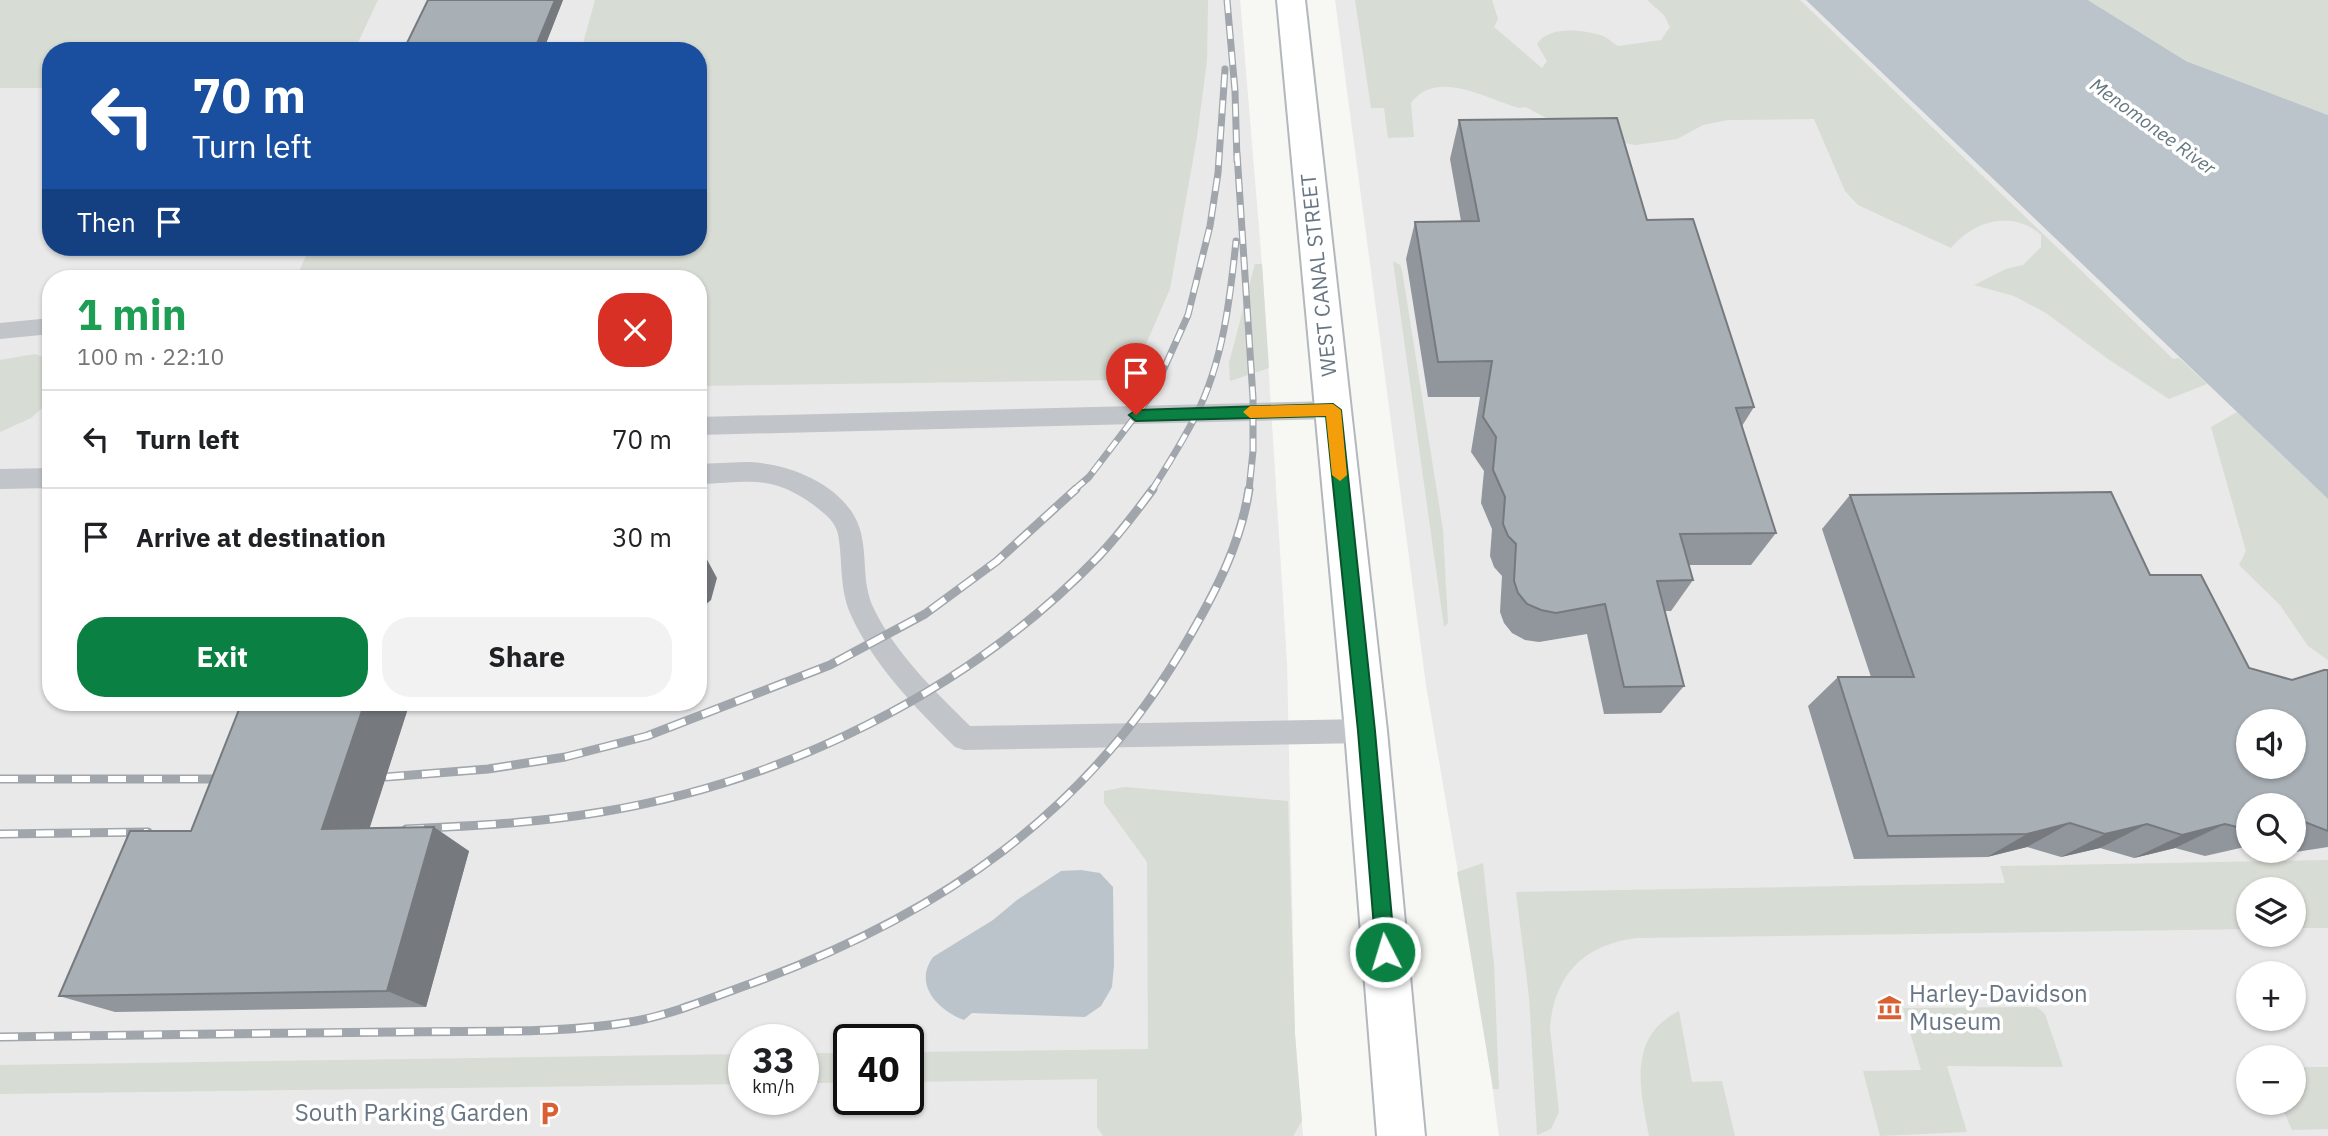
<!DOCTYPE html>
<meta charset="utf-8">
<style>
body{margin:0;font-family:"IBM Plex Sans",sans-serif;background:#f2f2f2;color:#202124;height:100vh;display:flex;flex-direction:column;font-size:26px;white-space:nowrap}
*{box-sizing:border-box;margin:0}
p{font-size:23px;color:#757577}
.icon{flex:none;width:38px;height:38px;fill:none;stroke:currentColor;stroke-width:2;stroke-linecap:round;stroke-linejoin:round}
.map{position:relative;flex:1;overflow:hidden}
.panel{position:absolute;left:42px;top:270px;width:665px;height:441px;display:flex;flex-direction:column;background:#fff;border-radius:28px;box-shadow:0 2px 5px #0004}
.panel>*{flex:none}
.guide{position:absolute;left:42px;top:42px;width:665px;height:214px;border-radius:28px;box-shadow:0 2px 5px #0004;background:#1a4fa0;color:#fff;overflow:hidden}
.buttons{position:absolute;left:2236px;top:709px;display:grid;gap:14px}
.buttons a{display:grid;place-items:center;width:70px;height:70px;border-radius:50%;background:#fff;box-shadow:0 2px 5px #0004;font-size:35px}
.speed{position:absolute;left:728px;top:1024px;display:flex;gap:14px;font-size:35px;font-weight:700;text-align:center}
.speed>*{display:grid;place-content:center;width:91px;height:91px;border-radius:50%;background:#fff;box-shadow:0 2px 5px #0004;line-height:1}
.speed small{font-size:18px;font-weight:400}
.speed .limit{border:4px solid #111;border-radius:10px;background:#fff;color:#111}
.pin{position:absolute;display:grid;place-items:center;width:60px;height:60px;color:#fff;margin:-72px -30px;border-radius:50% 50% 50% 0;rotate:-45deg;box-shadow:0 0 7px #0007}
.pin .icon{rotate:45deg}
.me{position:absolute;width:77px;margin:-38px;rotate:355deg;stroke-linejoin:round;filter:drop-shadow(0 0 5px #0008)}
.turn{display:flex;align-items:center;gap:24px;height:147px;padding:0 35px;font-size:32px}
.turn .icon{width:91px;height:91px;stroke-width:2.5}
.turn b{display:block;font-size:49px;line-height:60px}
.then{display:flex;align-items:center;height:66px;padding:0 35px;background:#0003;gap:14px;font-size:26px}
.round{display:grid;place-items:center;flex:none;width:74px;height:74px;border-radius:28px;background:#f2f2f2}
.headline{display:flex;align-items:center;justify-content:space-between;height:119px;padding:0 35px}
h1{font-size:42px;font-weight:800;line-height:52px;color:#1e9e55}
.primary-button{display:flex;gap:14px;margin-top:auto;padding:14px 35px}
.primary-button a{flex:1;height:80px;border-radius:28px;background:#0b8043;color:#fff;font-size:28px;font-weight:800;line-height:80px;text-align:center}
.primary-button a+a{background:#f2f2f2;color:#202124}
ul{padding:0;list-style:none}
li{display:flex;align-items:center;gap:21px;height:98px;padding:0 35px;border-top:2px solid #e0e0e0}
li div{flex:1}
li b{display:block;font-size:26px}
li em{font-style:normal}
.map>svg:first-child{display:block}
.built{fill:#e8e9e8;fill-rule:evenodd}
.green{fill:#d7dcd4}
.water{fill:#bbc4ca}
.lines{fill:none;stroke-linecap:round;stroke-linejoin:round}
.secondary-casing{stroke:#b3b8bd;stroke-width:4}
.lane{fill:#c1c4c8;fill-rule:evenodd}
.secondary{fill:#fff;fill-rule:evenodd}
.rail-far1-casing{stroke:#a0a6ac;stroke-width:7}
.rail-casing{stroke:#a0a6ac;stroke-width:9}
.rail-far1{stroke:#fff;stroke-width:4.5;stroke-dasharray:13;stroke-linecap:butt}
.rail{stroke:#fff;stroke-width:6;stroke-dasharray:18;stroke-linecap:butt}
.wall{fill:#90969c}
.shaded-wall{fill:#767a7f}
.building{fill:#a8afb5;stroke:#767a7f;stroke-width:2;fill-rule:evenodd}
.route{fill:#0b8043;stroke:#07532c;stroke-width:2}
.slow{fill:#f59e0b}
.labels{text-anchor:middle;stroke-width:7;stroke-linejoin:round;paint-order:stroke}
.far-water-label{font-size:19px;font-style:italic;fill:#64777f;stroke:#fff}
.street-label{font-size:21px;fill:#687684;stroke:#fff}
.near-poi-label{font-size:24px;fill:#687684;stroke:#fff;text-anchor:start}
</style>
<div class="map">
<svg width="2328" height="1136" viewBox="0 0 2328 1136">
<rect width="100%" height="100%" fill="#f7f7f4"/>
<path class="built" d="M0 0H1240L1262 264 1287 663 1295 1034 1303 1136H0ZM51 51H698V247H51ZM51 278H698V702H51ZM744 1040H803V1099H744ZM849 1040H908V1099H849Z
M1335 0H1806L2328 499V1136H1499L1484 1024 1426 685ZM2249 721H2294V766H2249ZM2249 805H2294V850H2249ZM2249 889H2294V934H2249ZM2249 973H2294V1018H2249ZM2249 1057H2294V1102H2249Z"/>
<path class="green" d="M0 0H378L354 51H51V88H0Z
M595 0H1208L1207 60 1197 137 1170 289 1142 353 1121 380 698 386V278H296L310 247H698V51H581Z
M1355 0H1492L1498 19 1494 27 1542 68 1547 61 1537 44C1549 25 1585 30 1603 36 1608 38 1613 43 1618 46L1661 40 1670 27 1664 15 1647 0H1800L2173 359 2179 358 2207 384 2169 399 2108 359 2046 313 2014 296 1974 285 2006 269 2023 265 2041 247V235C2012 209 1974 221 1951 248L1858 205 1845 191 1814 119 1728 120 1703 125 1677 139 1636 145 1608 140 1590 142 1526 107 1519 108C1487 99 1437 68 1411 103L1414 137 1388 138 1384 108H1371Z
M2088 0H2328V115L2186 61Z
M1393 261 1400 265 1402 270 1443 530 1448 623 1444 627Z
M1255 264H1262L1269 368 1230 381 1229 363Z
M35 354 51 360V400L31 418 0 432V360Z
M2237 412 2328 499V660L2308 646 2280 605 2239 565 2246 551 2211 427Z
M1125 787 1288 801 1295 1034 1302 1121 1293 1136H1103L1097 1127V1079L908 1082V1052L1148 1049 1147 862 1104 803V791Z
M2328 860V928H2294V889H2249V929L1637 938C1585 944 1554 974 1550 1028L1559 1112 1551 1129 1537 1135 1529 997 1516 892 2005 883 2000 866Z
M1483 863 1494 965 1499 1089H1493L1457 872Z
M2037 1007 2045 1014 2063 1067 1947 1066 1967 1132 1880 1136 1863 1071 1921 1070 1903 1008Z
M1679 1011 1692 1082 1722 1081 1735 1136H1649C1640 1089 1627 1037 1679 1011Z
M803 1053H849V1083H803Z
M744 1054V1084L0 1094V1065Z
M2294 1067H2328V1129L2292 1130 2280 1103 2294 1102Z"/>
<path class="water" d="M1806 0H2088L2186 61 2328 115V499Z
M1081 870 1100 873 1113 887 1114 965 1112 987 1101 1006 1085 1017 972 1013 964 1020C938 1010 913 985 933 957L993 920 1017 900 1061 871Z"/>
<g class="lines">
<defs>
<path id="secondary" d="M1277 0H1305L1387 731 1425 1136H1377L1345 731Z"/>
</defs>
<use href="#secondary" class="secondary-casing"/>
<path class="lane" d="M51 318V334L0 339V323Z
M1333 401 1341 404 1344 410 1341 416 1333 419 698 435V417Z
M745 462C790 462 854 488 862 538 867 563 862 586 875 611 897 655 935 691 970 726L1366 719 1375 722 1379 731 1375 740 1366 743 964 750 955 747C915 707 873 665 850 613 839 586 843 561 838 534 835 521 825 514 815 506 770 473 750 483 698 484V464Z
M51 468V488L0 489V469Z"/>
<use href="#secondary" class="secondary"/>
<defs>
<path id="rail-far1" d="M1227 0 1235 91 1237 161
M1237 153 1253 398V451L1249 490
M1074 490 1089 477 1153 393 1188 315 1210 226 1218 173 1225 69
M1152 490C1167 466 1183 441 1196 415 1223 362 1230 299 1236 241"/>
<path id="rail" d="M386 777 488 769 565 757 647 736 830 665 925 614 997 561 1076 489
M0 779H230
M406 829C471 826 536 823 601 812 784 782 967 692 1097 558 1117 537 1136 512 1153 489
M0 834 148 832
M0 1037C132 1035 265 1033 397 1032 476 1030 558 1035 636 1021 676 1013 713 997 750 984 940 915 1091 812 1191 634 1218 587 1241 542 1249 489"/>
</defs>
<use href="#rail-far1" class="rail-far1-casing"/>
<use href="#rail" class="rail-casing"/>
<use href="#rail-far1" class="rail-far1"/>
<use href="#rail" class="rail"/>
</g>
<path class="wall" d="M428 0H563L543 51H412L407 43Z
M1459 120 1647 220 1754 407 1742 426 1776 533 1751 565H1689L1693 580 1671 611H1665L1684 686 1661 713 1604 714 1587 634 1539 642 1525 640 1512 633 1504 623 1500 612 1502 576 1494 567 1490 556 1492 529 1481 503 1484 471 1471 452 1480 397H1428L1406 259 1415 222 1461 221 1450 159Z
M1850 495 2150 575 2249 668 2292 680 2328 670V847L2277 855 2264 850H2294V805H2249V846L2205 856 2175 848 2134 858 2100 848 2061 857 2027 847 1987 857 1854 859 1808 706 1838 677H1871L1822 529Z
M410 702 369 828 469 851 426 1007 115 1012 59 996 191 831Z"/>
<path class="shaded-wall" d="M555 0H563L543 51H534Z
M698 543 717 578 711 600 703 607 704 652 698 660Z
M365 702H410L362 852 322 829Z
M591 702H619L599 710Z
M2070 823 2027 847 1987 857 2027 834Z
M2147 824 2100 848 2061 857 2105 834Z
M2225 824 2175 848 2134 858 2182 835Z
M434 827 469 851 426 1007 387 991Z"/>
<path class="building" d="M428 0H555L534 51H457L461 43H407Z
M1617 118 1647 220 1693 219 1754 407 1736 408 1776 533 1680 534 1693 580 1657 581 1684 686 1624 687 1605 604 1556 613 1541 610 1527 604 1518 593 1514 581 1516 544 1508 536 1503 524 1505 497 1493 470 1496 437 1483 417 1492 361 1438 362 1415 222 1479 221 1459 120Z
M2111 492 2150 575H2201L2249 668 2292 680 2324 670H2328V831L2305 822 2294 825V805H2249V830L2225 824 2182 835 2147 824 2105 834 2070 823 2027 834 1888 836 1838 677H1914L1850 495ZM2249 721H2294V766H2249Z
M242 702H365L322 829 434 827 387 991 59 996 130 831H191Z"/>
<path class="route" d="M1333 404 1341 410 1375 731 1395 952 1392 959 1385 961 1379 959 1376 952 1358 731 1326 416 1136 421 1129 415 1136 410Z"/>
<path class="slow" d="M1333 404 1341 410 1347 475 1340 481 1332 475 1326 416 1250 418 1243 412 1250 406Z"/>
<defs>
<symbol id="museum-bare" viewBox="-9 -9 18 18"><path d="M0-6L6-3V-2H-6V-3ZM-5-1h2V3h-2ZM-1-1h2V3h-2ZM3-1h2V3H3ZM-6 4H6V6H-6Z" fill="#d86034" stroke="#fff" stroke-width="2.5" paint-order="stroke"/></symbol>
<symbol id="parking-bare" viewBox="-9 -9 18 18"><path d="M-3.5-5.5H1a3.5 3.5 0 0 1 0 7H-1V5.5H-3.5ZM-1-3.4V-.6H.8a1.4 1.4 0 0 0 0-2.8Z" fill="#d86034" stroke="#fff" stroke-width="2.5" paint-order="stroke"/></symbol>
</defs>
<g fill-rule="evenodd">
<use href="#museum-bare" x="1872" y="990" width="35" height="35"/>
<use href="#parking-bare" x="532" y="1096" width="35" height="35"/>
</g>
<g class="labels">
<g class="far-water-label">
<text transform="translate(2153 126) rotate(36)" y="7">Menomonee River</text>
</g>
<g class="street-label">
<text transform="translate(1319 275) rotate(-96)" y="7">WEST CANAL STREET</text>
</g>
<g class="near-poi-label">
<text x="1909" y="1002">Harley-Davidson<tspan x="1909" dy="28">Museum</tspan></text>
<text x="529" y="1121" text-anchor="end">South Parking Garden</text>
</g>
</g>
</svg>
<div class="buttons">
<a><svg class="icon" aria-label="sound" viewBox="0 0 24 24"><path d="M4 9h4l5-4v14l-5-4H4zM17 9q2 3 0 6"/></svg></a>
<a><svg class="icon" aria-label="search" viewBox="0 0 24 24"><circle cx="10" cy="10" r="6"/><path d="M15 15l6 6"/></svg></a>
<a><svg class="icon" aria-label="layers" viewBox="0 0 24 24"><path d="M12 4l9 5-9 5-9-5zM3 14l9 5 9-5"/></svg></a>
<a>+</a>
<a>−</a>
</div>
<div class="speed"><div>33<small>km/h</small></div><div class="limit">40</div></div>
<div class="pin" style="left:1136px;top:415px;background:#d93025"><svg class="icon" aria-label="arrive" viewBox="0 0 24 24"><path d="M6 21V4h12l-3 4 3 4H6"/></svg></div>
<svg class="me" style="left:1385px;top:952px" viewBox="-20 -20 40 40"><circle r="17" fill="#0b8043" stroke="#fff" stroke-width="3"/><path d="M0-11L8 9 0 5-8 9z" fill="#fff"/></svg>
<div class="guide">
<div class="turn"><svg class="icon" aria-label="left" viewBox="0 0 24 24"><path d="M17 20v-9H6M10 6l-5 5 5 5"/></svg><div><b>70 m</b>Turn left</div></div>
<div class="then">Then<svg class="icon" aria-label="arrive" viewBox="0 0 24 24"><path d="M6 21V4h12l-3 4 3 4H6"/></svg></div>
</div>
<section class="panel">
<div class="headline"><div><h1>1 min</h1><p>100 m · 22:10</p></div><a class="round" style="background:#d93025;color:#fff"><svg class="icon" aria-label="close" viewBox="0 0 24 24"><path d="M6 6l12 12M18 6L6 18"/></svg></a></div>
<ul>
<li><svg class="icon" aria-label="left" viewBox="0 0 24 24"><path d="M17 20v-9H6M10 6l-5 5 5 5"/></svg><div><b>Turn left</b></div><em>70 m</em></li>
<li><svg class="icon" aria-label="arrive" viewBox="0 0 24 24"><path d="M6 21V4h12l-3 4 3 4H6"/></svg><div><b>Arrive at destination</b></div><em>30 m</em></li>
</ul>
<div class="primary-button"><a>Exit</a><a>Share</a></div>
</section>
</div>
